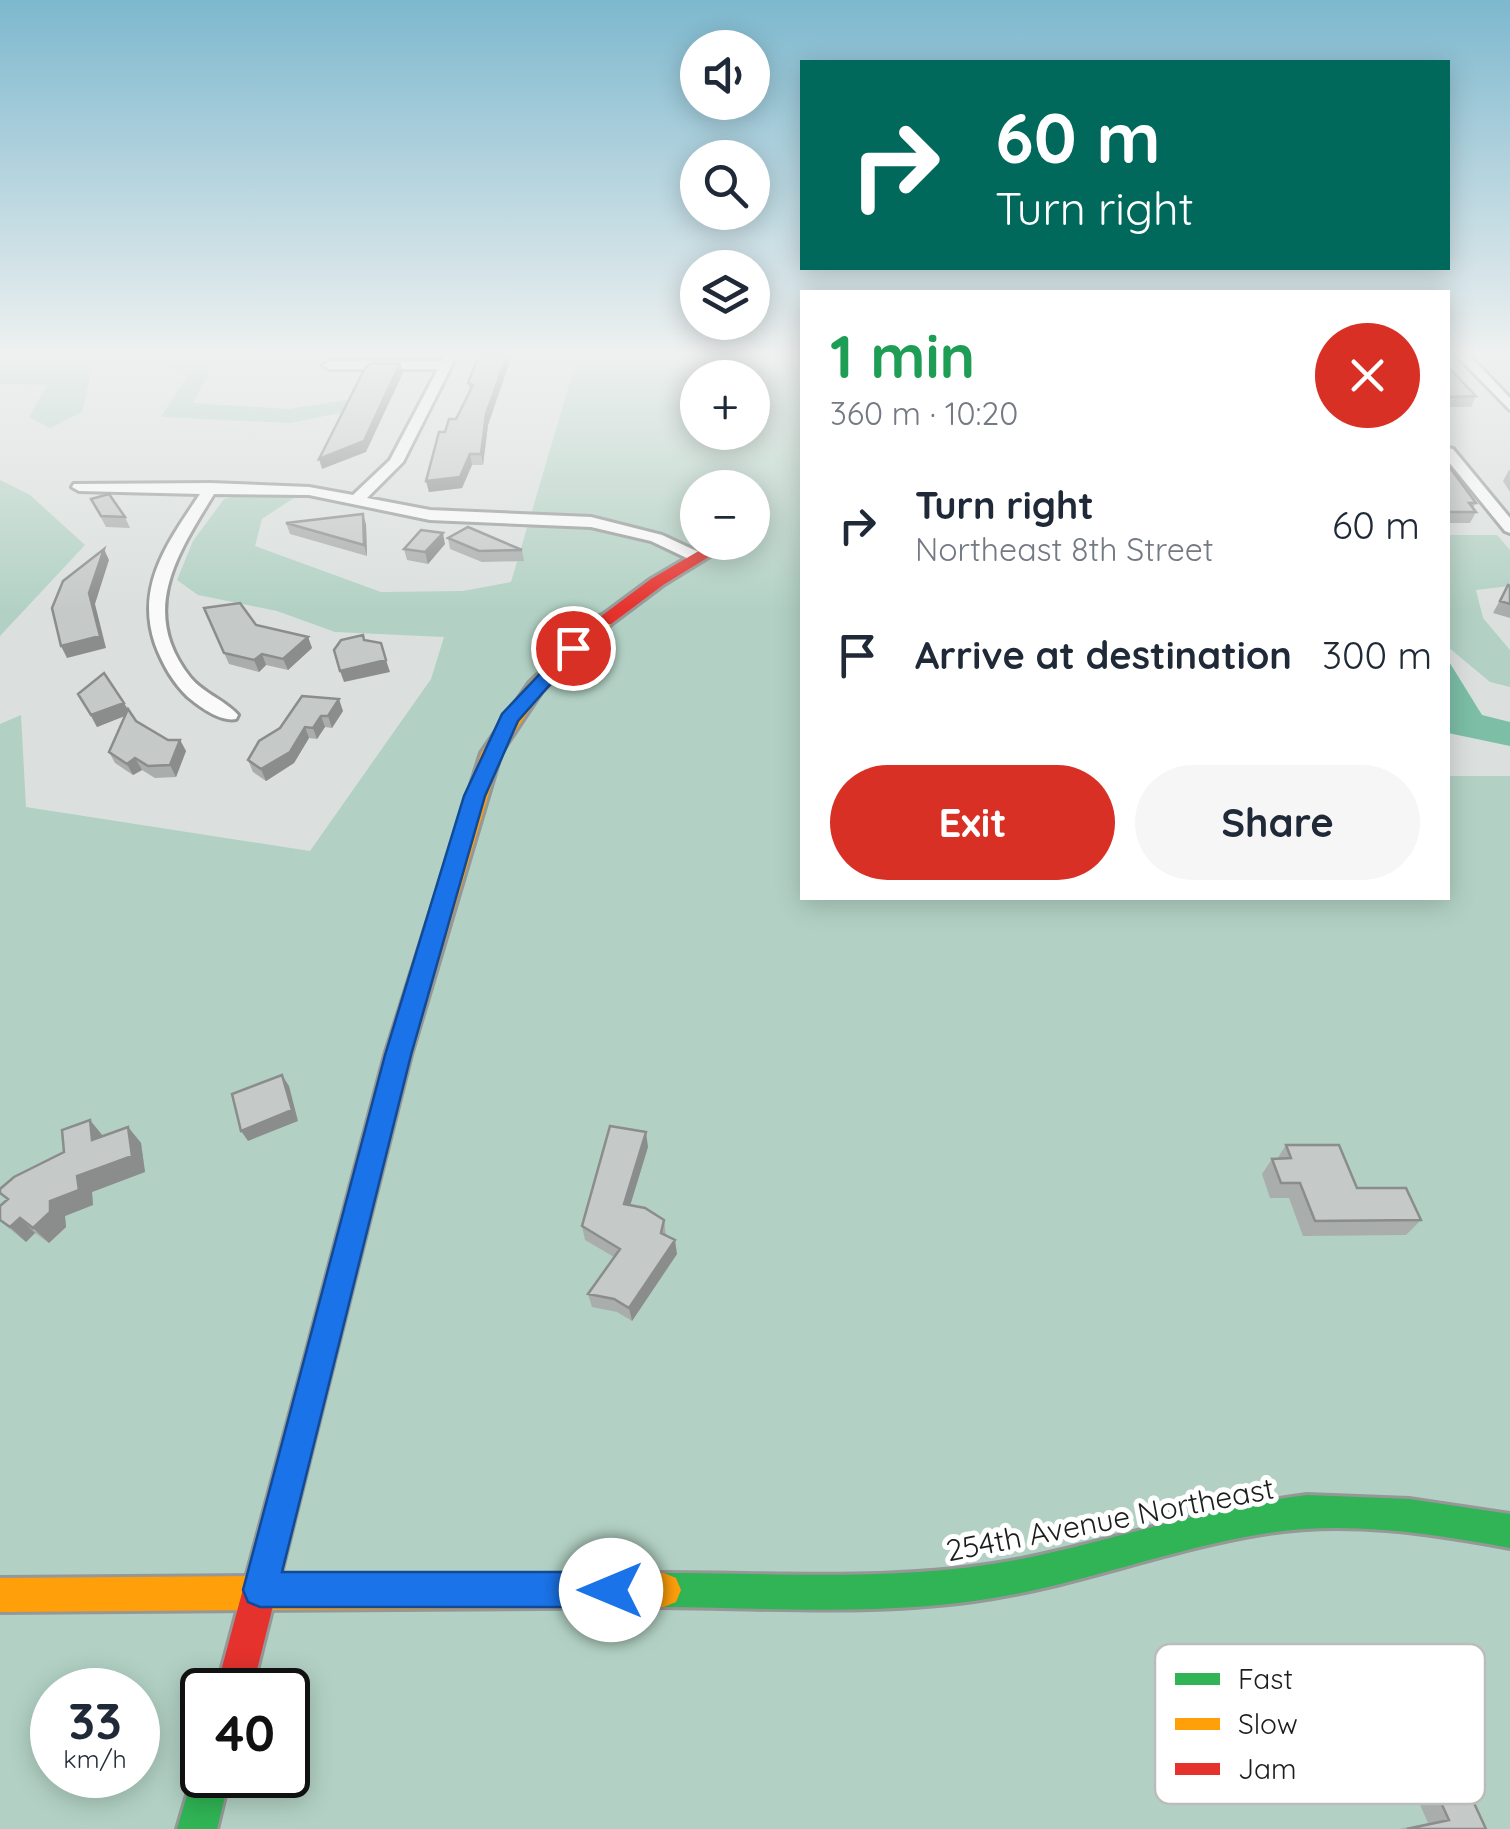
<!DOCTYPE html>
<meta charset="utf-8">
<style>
body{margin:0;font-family:Quicksand,sans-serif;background:#f6f6f7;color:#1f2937;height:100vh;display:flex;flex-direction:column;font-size:38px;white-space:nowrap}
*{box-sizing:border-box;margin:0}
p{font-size:32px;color:#747a83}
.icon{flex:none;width:55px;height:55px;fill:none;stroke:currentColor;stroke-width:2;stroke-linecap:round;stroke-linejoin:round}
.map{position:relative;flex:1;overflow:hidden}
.drawer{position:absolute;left:800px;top:290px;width:650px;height:610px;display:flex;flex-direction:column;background:#fff;border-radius:0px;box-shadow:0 5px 25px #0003}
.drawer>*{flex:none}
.guide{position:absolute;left:800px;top:60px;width:650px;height:210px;border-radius:0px;box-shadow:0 5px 25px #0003;background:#00695c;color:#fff;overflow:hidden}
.buttons{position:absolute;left:680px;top:30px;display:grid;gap:20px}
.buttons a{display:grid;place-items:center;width:90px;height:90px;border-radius:50%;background:#fff;box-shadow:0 5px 25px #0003;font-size:50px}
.speed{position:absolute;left:30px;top:1668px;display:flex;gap:20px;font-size:50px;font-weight:700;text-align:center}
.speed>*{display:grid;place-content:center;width:130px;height:130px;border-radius:50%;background:#fff;box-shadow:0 5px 25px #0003;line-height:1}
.speed small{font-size:25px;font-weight:400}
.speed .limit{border:5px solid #111;border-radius:15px;background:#fff;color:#111}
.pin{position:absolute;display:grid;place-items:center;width:85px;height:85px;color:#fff;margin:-42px;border:5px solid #fff;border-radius:50%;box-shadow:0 2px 10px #0007}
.me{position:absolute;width:110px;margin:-55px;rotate:270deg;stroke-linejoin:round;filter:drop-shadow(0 0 8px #0008)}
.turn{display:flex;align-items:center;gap:35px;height:210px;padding:0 30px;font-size:45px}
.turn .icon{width:130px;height:130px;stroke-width:2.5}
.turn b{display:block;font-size:70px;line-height:85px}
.round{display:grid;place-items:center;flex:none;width:105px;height:105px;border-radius:52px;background:#f6f6f7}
.head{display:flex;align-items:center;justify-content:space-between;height:170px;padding:0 30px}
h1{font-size:60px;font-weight:800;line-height:75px;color:#1e9e55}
.button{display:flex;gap:20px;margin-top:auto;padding:20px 30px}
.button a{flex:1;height:115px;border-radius:60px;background:#d93025;color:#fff;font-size:40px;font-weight:800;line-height:115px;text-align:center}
.button a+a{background:#f6f6f7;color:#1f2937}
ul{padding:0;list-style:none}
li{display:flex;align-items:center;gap:30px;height:130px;padding:0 30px}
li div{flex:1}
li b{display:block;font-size:38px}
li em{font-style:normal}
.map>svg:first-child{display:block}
.green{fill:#b2d1c4;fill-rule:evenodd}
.water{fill:#7cbea6}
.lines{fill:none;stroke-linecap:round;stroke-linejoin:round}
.street-casing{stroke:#959897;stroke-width:6}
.fast-casing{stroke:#959897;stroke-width:6}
.slow-casing{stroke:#959897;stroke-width:6}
.jam-casing{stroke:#959897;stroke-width:6}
.street{fill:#fafafa;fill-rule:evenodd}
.fast{fill:#30b455;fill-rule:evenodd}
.slow{fill:#ff9f0a;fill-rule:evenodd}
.jam{fill:#e5322d;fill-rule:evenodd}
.wall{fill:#a9adac}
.shaded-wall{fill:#8a8d8c}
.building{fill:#c5c9c8;stroke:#8a8d8c;stroke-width:2.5}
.route{fill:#1a73e8;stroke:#114b97;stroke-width:2.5}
.labels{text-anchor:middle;stroke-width:10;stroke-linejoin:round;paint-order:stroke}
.near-street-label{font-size:30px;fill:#1b1e1d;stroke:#fff}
.key{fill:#fff;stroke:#bbbcbb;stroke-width:2.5}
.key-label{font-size:28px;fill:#1b1e1d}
</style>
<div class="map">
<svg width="1510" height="1829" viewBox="0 0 1510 1829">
<rect width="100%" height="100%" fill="#dbe0de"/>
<path class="green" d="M0 355H102L94 362 82 412 50 428 29 417 47 385 0 384Z
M140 355H218L193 403 289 409 359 398 381 405 290 423 161 417 187 376Z
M578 355H802V898H1448V776H1510V1829H0V724L21 715 26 807 310 851 431 679 444 637 335 632 277 611 198 595 177 580 193 541 224 499 250 493 300 494 262 519 255 546 381 592 463 591 511 582ZM698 378H752V432H698ZM698 488H752V542H698ZM52 1690H138V1775H52ZM202 1690H288V1775H202Z
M0 480 30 495 85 545 0 636Z
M1448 535H1497L1510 550V586L1476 590 1483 618 1510 650V687L1490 682 1448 647Z"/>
<path class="water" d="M1448 660 1482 715 1510 722V746L1448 733Z"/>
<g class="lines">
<defs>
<path id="street" d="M445 355H457L403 462 367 498 430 510 591 517 662 535 703 554V560H691L651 541 591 527 430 520 309 495 214 494C178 553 138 611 190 677 204 694 225 700 238 715L236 719C220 722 200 707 188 697 173 683 162 663 155 644 135 585 169 541 200 494L79 491 72 487 74 484 211 483 309 487 353 495 390 460 438 369H329L323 365 329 361H442Z
M1456 355H1469L1510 398V410Z
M1448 448 1453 449 1510 518V533L1505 531 1448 461Z"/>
<path id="fast" d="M1307 1495 1409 1499 1510 1514V1548C1428 1533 1345 1520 1262 1534 1164 1550 1072 1588 974 1601 872 1615 767 1608 664 1607L652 1602 647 1590 652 1578 664 1573C781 1573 900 1582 1016 1560 1114 1541 1207 1507 1307 1495Z
M202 1759V1775H230L217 1829H177L197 1761Z"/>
<path id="slow" d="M605 615 611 616V624L542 691 501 753 411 1055 333 1365 329 1376 318 1380 307 1376 303 1365 385 1055 481 753 529 683 599 616Z
M664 1573 676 1578 681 1590 676 1602 664 1607 0 1612V1578Z"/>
<path id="jam" d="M714 542H733L663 585 611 624H599L596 620 651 579Z
M318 1350 329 1354 333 1365 252 1690H216L303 1365 307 1354Z"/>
</defs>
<use href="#street" class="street-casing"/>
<use href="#fast" class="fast-casing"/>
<use href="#slow" class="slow-casing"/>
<use href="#jam" class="jam-casing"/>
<use href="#street" class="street"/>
<use href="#fast" class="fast"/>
<use href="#slow" class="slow"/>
<use href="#jam" class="jam"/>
</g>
<path class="wall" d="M381 355H411L410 357H382Z
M479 355H512L488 425 483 465H472L462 488 429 492 426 481 470 392 468 383Z
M1448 367 1476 396 1471 407H1448Z
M1448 465 1476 503 1473 508 1476 512 1470 523H1448Z
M1509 470H1510V492L1503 481Z
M91 499 125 517 130 528 106 527Z
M286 523 366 524 367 556 290 534Z
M448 538 522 550 524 561 482 562 450 549Z
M445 544 428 564 407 560 404 549Z
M1508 585 1510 586V618L1493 613Z
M204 608 256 625 308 637 312 648 288 670 266 665 259 672 229 664Z
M78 694 124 703 136 721 168 740H180L186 751 176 777 155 778 142 770 133 775 115 763 109 752 124 716 97 727Z
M302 696 343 711 332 728 325 727 317 739 309 738 294 763 266 781 253 772 248 760 280 728Z
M128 1127 141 1143 145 1172 92 1192 93 1205 65 1216 66 1227 49 1243 35 1233 26 1242 0 1221V1206L7 1200 0 1193 104 1136Z
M1286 1145 1357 1188 1421 1220 1406 1235 1303 1236 1289 1198H1270L1262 1174 1272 1159H1277Z
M648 1147 630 1206 664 1220 666 1235 677 1254 632 1321 617 1312 592 1307 588 1294 614 1257 585 1240 582 1226Z
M1462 1777 1486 1829H1399L1428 1823 1412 1786Z"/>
<path class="shaded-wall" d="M507 355H512L488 425 483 465 481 454 486 414Z
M400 363 403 373 366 452 322 469 319 459Z
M470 454 472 465 462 488 429 492 426 481Z
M363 514 366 524 367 556 364 545Z
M443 533 445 544 428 564 425 552Z
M104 549 109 560 95 604 106 648 67 658 61 646 89 593Z
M308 637 312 648 288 670 283 659Z
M262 654 266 665 259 672 254 660Z
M386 660 390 672 344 682 340 671Z
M339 699 343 711 332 728 328 716Z
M124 703 130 714 97 727 91 715Z
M321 716 325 727 317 739 313 728Z
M305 727 309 738 294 763 266 781 261 769Z
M180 740 186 751 176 777 170 765Z
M135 758 142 770 133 775 127 764Z
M282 1075 289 1086 298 1121 248 1141 241 1131Z
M90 1120 103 1136 92 1140Z
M128 1127 141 1143 145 1172 92 1192 93 1205 65 1216 66 1227 49 1243 33 1228 50 1201Z
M646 1132 648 1147 626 1219 624 1204Z
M20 1218 35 1233 26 1242 10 1227Z
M675 1240 677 1254 632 1321 629 1308Z"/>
<path class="building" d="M479 355H507L486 414 481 454H470L460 477 426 481 439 432H445L449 419H456L473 385 468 383Z
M371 363H400L364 441 319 459 365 368Z
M1448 367 1476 396 1448 397Z
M1448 465 1476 503H1469L1476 512H1448Z
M109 494 125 517 101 516 91 499Z
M363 514 364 545 286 523Z
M468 527 522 550 479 551 448 538Z
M421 530 443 533 425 552 404 549Z
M104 549 89 593 100 636 61 646 52 608 63 581Z
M1508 585 1510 586V604L1500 601Z
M240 603 256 625 308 637 283 659 262 654 254 660 224 653 204 608Z
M363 635 364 640 381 643 386 660 340 671 334 650 341 640Z
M104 673 124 703 91 715 78 694Z
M302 696 339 699 328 716H321L313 728 305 727 290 752 261 769 248 760 259 741 280 728Z
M128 709 136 721 168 740H180L170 765 148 766 135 758 127 764 109 752Z
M282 1075 292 1110 241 1131 232 1094Z
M90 1120 92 1140 128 1127 132 1156 77 1176 79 1190 50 1201V1212L33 1228 20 1218 10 1227 0 1220V1206L8 1199 0 1193V1189L14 1177 64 1152 62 1130Z
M610 1126 646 1132 624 1204 645 1208 664 1220 661 1233 675 1240 629 1308 614 1299 588 1294 620 1249 582 1226Z
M1286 1145H1339L1357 1188H1406L1421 1220 1315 1221 1300 1183H1281L1272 1159 1291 1158Z
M1462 1777 1486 1829H1407L1449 1820 1432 1783Z"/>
<linearGradient id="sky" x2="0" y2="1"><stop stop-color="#7db8ce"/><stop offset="0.58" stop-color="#eff1f0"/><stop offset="1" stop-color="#eff1f0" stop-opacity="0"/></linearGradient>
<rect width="1510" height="611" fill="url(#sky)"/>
<path class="route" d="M567 645 582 648 518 721 485 796 411 1055 282 1572H611L624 1577 629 1590 624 1602 611 1607H260L248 1602 243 1590 385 1055 464 796 502 714Z"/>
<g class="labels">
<g class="near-street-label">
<text transform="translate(1110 1520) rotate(-11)" y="10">254th Avenue Northeast</text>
</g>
</g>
<rect x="1155" y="1644" width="330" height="160" rx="15" class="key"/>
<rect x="1175" y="1673" width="45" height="12" fill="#30b455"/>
<rect x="1175" y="1718" width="45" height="12" fill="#ff9f0a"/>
<rect x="1175" y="1763" width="45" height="12" fill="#e5322d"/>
<g class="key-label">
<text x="1238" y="1689">Fast</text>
<text x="1238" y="1734">Slow</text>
<text x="1238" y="1779">Jam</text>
</g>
</svg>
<div class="buttons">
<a><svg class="icon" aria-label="sound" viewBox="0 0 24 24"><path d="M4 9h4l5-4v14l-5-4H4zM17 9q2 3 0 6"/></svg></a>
<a><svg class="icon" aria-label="search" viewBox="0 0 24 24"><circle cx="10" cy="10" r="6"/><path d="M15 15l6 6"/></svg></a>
<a><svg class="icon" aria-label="layers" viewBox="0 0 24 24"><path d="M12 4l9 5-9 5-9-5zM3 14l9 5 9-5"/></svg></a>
<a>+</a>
<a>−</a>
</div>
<div class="speed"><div>33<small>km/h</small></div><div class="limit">40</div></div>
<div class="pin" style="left:573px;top:648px;background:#d93025"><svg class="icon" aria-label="arrive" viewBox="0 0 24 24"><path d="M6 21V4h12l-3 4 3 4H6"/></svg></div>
<svg class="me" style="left:611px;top:1590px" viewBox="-20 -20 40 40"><circle r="19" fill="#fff"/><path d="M0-13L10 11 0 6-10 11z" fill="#1a73e8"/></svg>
<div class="guide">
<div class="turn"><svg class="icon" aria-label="right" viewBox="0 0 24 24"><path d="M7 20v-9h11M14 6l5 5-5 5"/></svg><div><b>60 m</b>Turn right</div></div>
</div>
<section class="drawer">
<div class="head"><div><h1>1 min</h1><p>360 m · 10:20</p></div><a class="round" style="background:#d93025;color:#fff"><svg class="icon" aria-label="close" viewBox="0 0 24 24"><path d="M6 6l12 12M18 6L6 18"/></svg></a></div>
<ul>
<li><svg class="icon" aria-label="right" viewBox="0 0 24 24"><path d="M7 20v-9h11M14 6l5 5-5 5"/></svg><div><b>Turn right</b><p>Northeast 8th Street</p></div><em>60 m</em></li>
<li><svg class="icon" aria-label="arrive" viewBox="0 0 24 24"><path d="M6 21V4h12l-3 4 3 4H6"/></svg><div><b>Arrive at destination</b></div><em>300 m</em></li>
</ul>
<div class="button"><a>Exit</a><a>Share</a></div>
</section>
</div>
